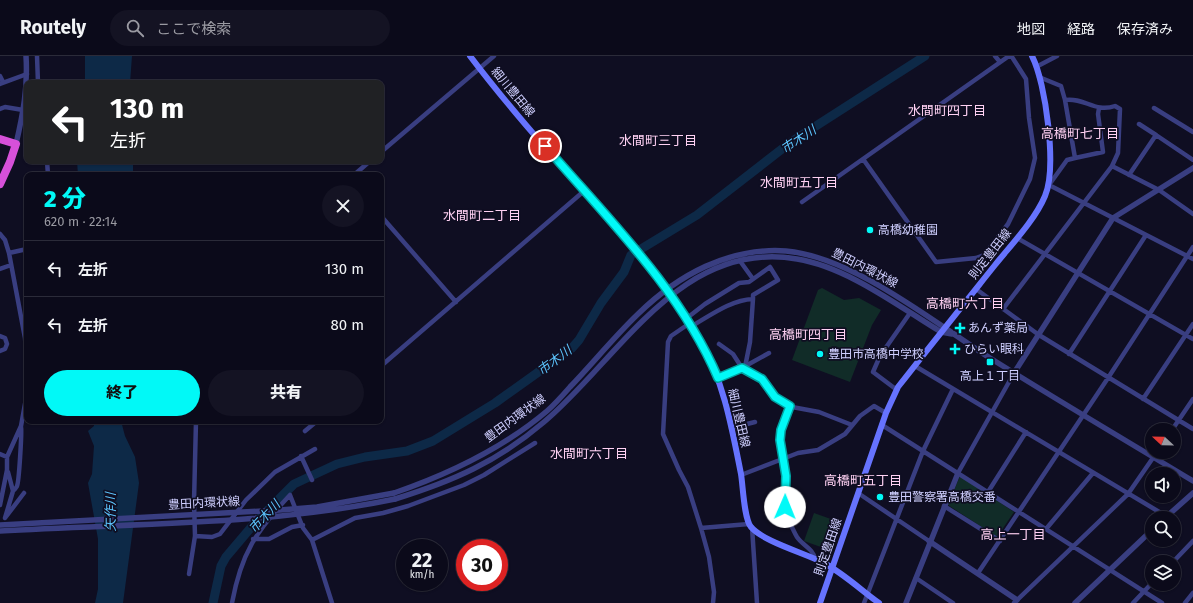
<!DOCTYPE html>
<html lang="ja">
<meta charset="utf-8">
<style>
body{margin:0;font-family:"Fira Sans","Noto Sans JP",sans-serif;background:#141323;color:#f1f3f6;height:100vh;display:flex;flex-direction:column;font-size:15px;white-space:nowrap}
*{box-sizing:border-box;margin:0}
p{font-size:13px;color:#9a9aa2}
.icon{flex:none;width:22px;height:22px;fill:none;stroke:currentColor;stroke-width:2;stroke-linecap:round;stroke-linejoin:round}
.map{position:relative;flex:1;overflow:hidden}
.panel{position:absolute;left:24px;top:116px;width:360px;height:252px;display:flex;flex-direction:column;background:#0b0a1a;border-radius:8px;box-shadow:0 1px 3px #0004,0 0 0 1px #2b2b39}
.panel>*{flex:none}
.hud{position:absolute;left:24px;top:24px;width:360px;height:84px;border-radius:8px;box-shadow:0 1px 3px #0004,0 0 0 1px #2b2b39;background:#202124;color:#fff;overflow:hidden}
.needle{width:26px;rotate:292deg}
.controls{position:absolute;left:1145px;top:367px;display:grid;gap:8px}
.controls a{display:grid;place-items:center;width:36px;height:36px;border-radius:50%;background:#0b0a1a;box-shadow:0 1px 3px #0004,0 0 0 1px #2b2b39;font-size:20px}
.speed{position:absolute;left:396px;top:483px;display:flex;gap:8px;font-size:20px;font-weight:700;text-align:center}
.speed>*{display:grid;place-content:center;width:52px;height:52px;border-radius:50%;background:#0b0a1a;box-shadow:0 1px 3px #0004,0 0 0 1px #2b2b39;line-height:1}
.speed small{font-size:10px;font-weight:400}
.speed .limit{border:6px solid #d22;background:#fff;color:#111}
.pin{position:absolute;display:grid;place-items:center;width:34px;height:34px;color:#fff;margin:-17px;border:2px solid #fff;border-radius:50%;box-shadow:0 1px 4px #0007}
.me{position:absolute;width:44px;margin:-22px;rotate:1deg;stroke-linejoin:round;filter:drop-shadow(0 0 3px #0008)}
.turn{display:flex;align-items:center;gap:14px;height:84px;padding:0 20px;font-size:18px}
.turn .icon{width:52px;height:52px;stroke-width:2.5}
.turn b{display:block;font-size:28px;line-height:34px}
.round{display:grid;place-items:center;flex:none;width:42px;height:42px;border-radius:21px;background:#141323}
.overview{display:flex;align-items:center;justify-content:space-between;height:68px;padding:0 20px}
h1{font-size:24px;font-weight:800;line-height:30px;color:#01f9f7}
.action{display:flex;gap:8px;margin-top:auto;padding:8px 20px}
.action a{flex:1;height:46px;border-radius:24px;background:#01f9f7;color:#111;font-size:16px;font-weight:800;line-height:46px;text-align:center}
.action a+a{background:#141323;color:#f1f3f6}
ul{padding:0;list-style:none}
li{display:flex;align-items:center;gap:12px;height:56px;padding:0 20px;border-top:1px solid #2b2b39}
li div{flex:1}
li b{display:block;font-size:15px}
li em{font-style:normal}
header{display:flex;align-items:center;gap:24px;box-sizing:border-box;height:56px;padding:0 20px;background:#0b0a1a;border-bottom:1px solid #2b2b39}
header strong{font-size:19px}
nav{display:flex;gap:22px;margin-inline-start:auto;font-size:14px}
.search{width:280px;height:36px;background:#141323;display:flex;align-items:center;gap:10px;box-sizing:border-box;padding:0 14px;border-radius:22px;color:#9a9aa2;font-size:15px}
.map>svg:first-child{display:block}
.green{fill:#112c28}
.water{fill:#0d2947}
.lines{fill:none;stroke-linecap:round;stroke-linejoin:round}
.river{stroke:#0d2947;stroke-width:9}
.minor{stroke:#393e81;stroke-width:4.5}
.tertiary{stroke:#393e81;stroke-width:5.5}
.secondary{stroke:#6673fe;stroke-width:6}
.trunk{stroke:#d650d9;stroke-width:8}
.tertiary-bridge{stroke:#393e81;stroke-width:5.5}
.route-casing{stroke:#01a2a1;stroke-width:10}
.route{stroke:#01f9f7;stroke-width:7}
.poi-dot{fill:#01f9f7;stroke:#0f0e22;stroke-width:1.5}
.labels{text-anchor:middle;stroke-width:3.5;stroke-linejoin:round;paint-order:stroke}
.street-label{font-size:12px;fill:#cfcfff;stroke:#0f0e22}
.poi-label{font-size:12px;fill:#cfcfff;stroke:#0f0e22;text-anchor:start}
.neighbourhood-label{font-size:13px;fill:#ffd1f3;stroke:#0f0e22}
.water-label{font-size:13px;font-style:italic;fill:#5dc5fe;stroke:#0f0e22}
</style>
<header>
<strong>Routely</strong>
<div class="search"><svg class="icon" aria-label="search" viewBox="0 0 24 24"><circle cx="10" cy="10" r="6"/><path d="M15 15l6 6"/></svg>ここで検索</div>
<nav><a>地図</a><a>経路</a><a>保存済み</a></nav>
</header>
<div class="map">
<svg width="1193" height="547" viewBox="0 0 1193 547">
<rect width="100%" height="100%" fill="#0f0e22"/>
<path class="green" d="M822 232 844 244 859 242 881 254 872 269 850 326 792 304 818 234Z
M960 420 1014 456 997 481 948 449Z
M814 457 842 467 832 495 804 485Z"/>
<path class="water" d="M85 0H132L130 27H85Z
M77 105H133V119H78Z
M94 365H121L125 380 135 401 139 427 123 547H95L98 533V483L88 427 92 418 94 390 88 375 94 370Z"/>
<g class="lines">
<path class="river" d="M213 547 221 510 226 501 254 468 294 428 337 408 365 401 407 395 433 385 495 347 572 292 579 284 601 247 624 216 631 199 697 159 791 86 925 0"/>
<path class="minor" d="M37 0 38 27
M995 0 1000 6
M1036 11 1057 0
M0 20 3 26
M1039 21 1061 30 1065 44C1084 41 1095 57 1115 50L1120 53 1118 97 1112 110
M0 28 27 18
M1065 44 1075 102 1103 96 1098 58 1099 52
M1154 52 1193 76
M0 53 5 51 23 54
M1139 68 1156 79
M381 96 494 0
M1075 102 1067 104 1049 129 1193 203
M47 105 48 119
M354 119 370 105
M1129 119 1156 79 1193 104
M802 146 1009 0 1012 1 1026 23 1029 62 1035 102 1030 123 1008 168 984 199 976 202 936 206 863 103
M381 160 456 246
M0 178 5 184 9 197 25 282 27 306
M1017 182 1193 283
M9 197 27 193
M740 205 753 223
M0 213 11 209
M976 233 1039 279 1193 373
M1003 253 1112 110 1159 134 1193 158
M687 262 705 248 739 227 749 226 770 211 778 224 753 239V243C731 244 711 259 692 270
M690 267 671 280 668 286 663 378 679 414 688 431 701 472 709 501 714 536 713 547
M0 280 5 282 7 288 5 293 0 295
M719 288 733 298 742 312 763 324 779 344 792 351 819 356 852 369
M1069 298 1146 179
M381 310 584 135
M915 310 1166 460
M745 311 750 286 753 243
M718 322 742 312 769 297
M897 334 873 316 880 300 910 257
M1143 343 1193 268
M790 350 781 374 780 384 786 420 785 462C792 468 792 473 797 481 803 490 813 492 815 503
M882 369 1162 547
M731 372 755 366
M1172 374 1193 343
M305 375 317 365
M0 398 7 401
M301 400 312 424
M8 416 13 435 5 462 24 437
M958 417 1014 317
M741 419 798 397 818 394 845 378 860 360 874 350 886 357
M13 435C14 434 17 431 17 430 19 426 22 376 21 371
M988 436 1026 376
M858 437 929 485
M0 449 7 414V401L21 370 27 337
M944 450 1000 485
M752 471 757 547
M701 472 749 468
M1046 473 1093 417
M195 480 212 481 220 478 246 444 275 416 315 393
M253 483H269L292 471 303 469
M312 484 355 462 383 457 408 450 464 429 484 419 535 387
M1173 506 1193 485
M978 517 1108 322 1193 191
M189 518 195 480 194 446 196 365
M916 522 953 547
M232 547C241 498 256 475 290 439L303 472 312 484 332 547
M864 547 923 395 953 333
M1014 547 1128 438 1157 396
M1133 547 1152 527
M1185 547 1193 537"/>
<path class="tertiary" d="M16 88C23 58 28 31 26 0
M1014 317 1113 162 1193 112
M394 437C449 418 502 393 547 355 555 348 563 339 570 331 593 307 614 281 638 258 678 219 729 191 786 195 854 201 933 266 990 302 1057 344 1125 384 1193 425
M395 443C453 425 497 406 544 366 619 303 680 183 797 203 847 211 898 250 941 276L952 278
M1165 462 1193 437
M929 485 1017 544
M906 547 958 417
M1075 547 1152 474"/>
<path class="secondary" d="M470 0C513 57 562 110 609 163 642 202 676 241 701 286 724 326 732 373 741 418 743 430 744 463 751 471 764 486 805 497 824 507 844 518 861 534 879 547
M820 547 886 357 898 331C930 290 963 249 995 209 1011 189 1035 164 1045 140 1057 112 1046 27 1032 0"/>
<path class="trunk" d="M0 83 16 88 10 106 0 128"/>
<path class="tertiary-bridge" d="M0 469 280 454 317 451 394 437
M0 475C132 467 265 470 395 443"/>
</g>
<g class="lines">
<defs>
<path id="route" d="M545 90C608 163 680 233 718 322L742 312 762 323 775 341 790 350 781 374 780 384 786 420 785 451"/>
</defs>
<use href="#route" class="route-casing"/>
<use href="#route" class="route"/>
</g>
<g class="poi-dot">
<circle cx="870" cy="174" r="4"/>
<path d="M958 266h4v4h4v4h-4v4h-4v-4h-4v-4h4z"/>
<path d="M953 287h4v4h4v4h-4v4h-4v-4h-4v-4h4z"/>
<circle cx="820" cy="298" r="4"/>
<rect x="986" y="302" width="8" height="8" rx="2"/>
<circle cx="880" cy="441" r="4"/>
</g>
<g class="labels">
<g class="street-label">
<text transform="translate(513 36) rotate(50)" y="4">細川豊田線</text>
<text transform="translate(990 198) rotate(-52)" y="4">則定豊田線</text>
<text transform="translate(865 212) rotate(27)" y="4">豊田内環状線</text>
<text transform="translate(515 362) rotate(-36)" y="4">豊田内環状線</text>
<text transform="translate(739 362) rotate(77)" y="4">細川豊田線</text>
<text transform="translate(204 447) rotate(-3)" y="4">豊田内環状線</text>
<text transform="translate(828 491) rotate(-71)" y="4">則定豊田線</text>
</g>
<g class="poi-label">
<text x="878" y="178">高橋幼稚園</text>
<text x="968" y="276">あんず薬局</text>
<text x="964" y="297">ひらい眼科</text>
<text x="828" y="302">豊田市高橋中学校</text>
<text x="990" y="324" text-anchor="middle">高上１丁目</text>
<text x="888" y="445">豊田警察署高橋交番</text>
</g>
<g class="neighbourhood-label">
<text x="947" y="59">水間町四丁目</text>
<text x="1080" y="82">高橋町七丁目</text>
<text x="658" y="89">水間町三丁目</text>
<text x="799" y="131">水間町五丁目</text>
<text x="482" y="164">水間町二丁目</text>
<text x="965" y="252">高橋町六丁目</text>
<text x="808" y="283">高橋町四丁目</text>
<text x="589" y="402">水間町六丁目</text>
<text x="863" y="429">高橋町五丁目</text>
<text x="1013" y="483">高上一丁目</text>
</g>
<g class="water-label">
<text transform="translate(798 83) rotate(-34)" y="5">市木川</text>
<text transform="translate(554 304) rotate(-37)" y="5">市木川</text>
<text transform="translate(110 456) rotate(-90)" y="5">矢作川</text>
<text transform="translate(264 460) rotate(-47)" y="5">市木川</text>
</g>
</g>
</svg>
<div class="controls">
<a><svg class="needle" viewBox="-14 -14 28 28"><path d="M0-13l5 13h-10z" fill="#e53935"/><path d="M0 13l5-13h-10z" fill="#9a9aa2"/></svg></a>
<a><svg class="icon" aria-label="sound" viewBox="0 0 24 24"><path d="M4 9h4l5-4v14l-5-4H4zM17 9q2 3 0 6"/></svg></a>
<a><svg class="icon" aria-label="search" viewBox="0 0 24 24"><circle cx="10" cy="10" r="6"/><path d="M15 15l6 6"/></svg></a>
<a><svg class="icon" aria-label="layers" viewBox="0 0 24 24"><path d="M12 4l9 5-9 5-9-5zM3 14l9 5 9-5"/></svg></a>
</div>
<div class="speed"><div>22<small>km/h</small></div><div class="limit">30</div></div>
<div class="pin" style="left:545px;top:90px;background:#d93025"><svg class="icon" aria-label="arrive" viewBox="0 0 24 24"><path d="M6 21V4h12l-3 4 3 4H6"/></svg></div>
<svg class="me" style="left:785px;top:451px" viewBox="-20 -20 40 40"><circle r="19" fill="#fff"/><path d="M0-13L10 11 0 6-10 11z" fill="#01f9f7"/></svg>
<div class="hud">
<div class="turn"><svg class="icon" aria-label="left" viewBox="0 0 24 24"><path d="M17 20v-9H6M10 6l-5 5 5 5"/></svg><div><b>130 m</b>左折</div></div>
</div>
<section class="panel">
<div class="overview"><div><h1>2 分</h1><p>620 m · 22:14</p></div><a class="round"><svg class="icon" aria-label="close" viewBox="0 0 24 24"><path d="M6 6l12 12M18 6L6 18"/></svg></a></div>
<ul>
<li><svg class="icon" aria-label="left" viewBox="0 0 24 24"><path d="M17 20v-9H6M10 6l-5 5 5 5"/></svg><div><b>左折</b></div><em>130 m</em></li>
<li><svg class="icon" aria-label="left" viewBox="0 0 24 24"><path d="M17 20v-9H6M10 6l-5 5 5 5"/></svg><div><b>左折</b></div><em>80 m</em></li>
</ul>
<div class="action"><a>終了</a><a>共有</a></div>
</section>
</div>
